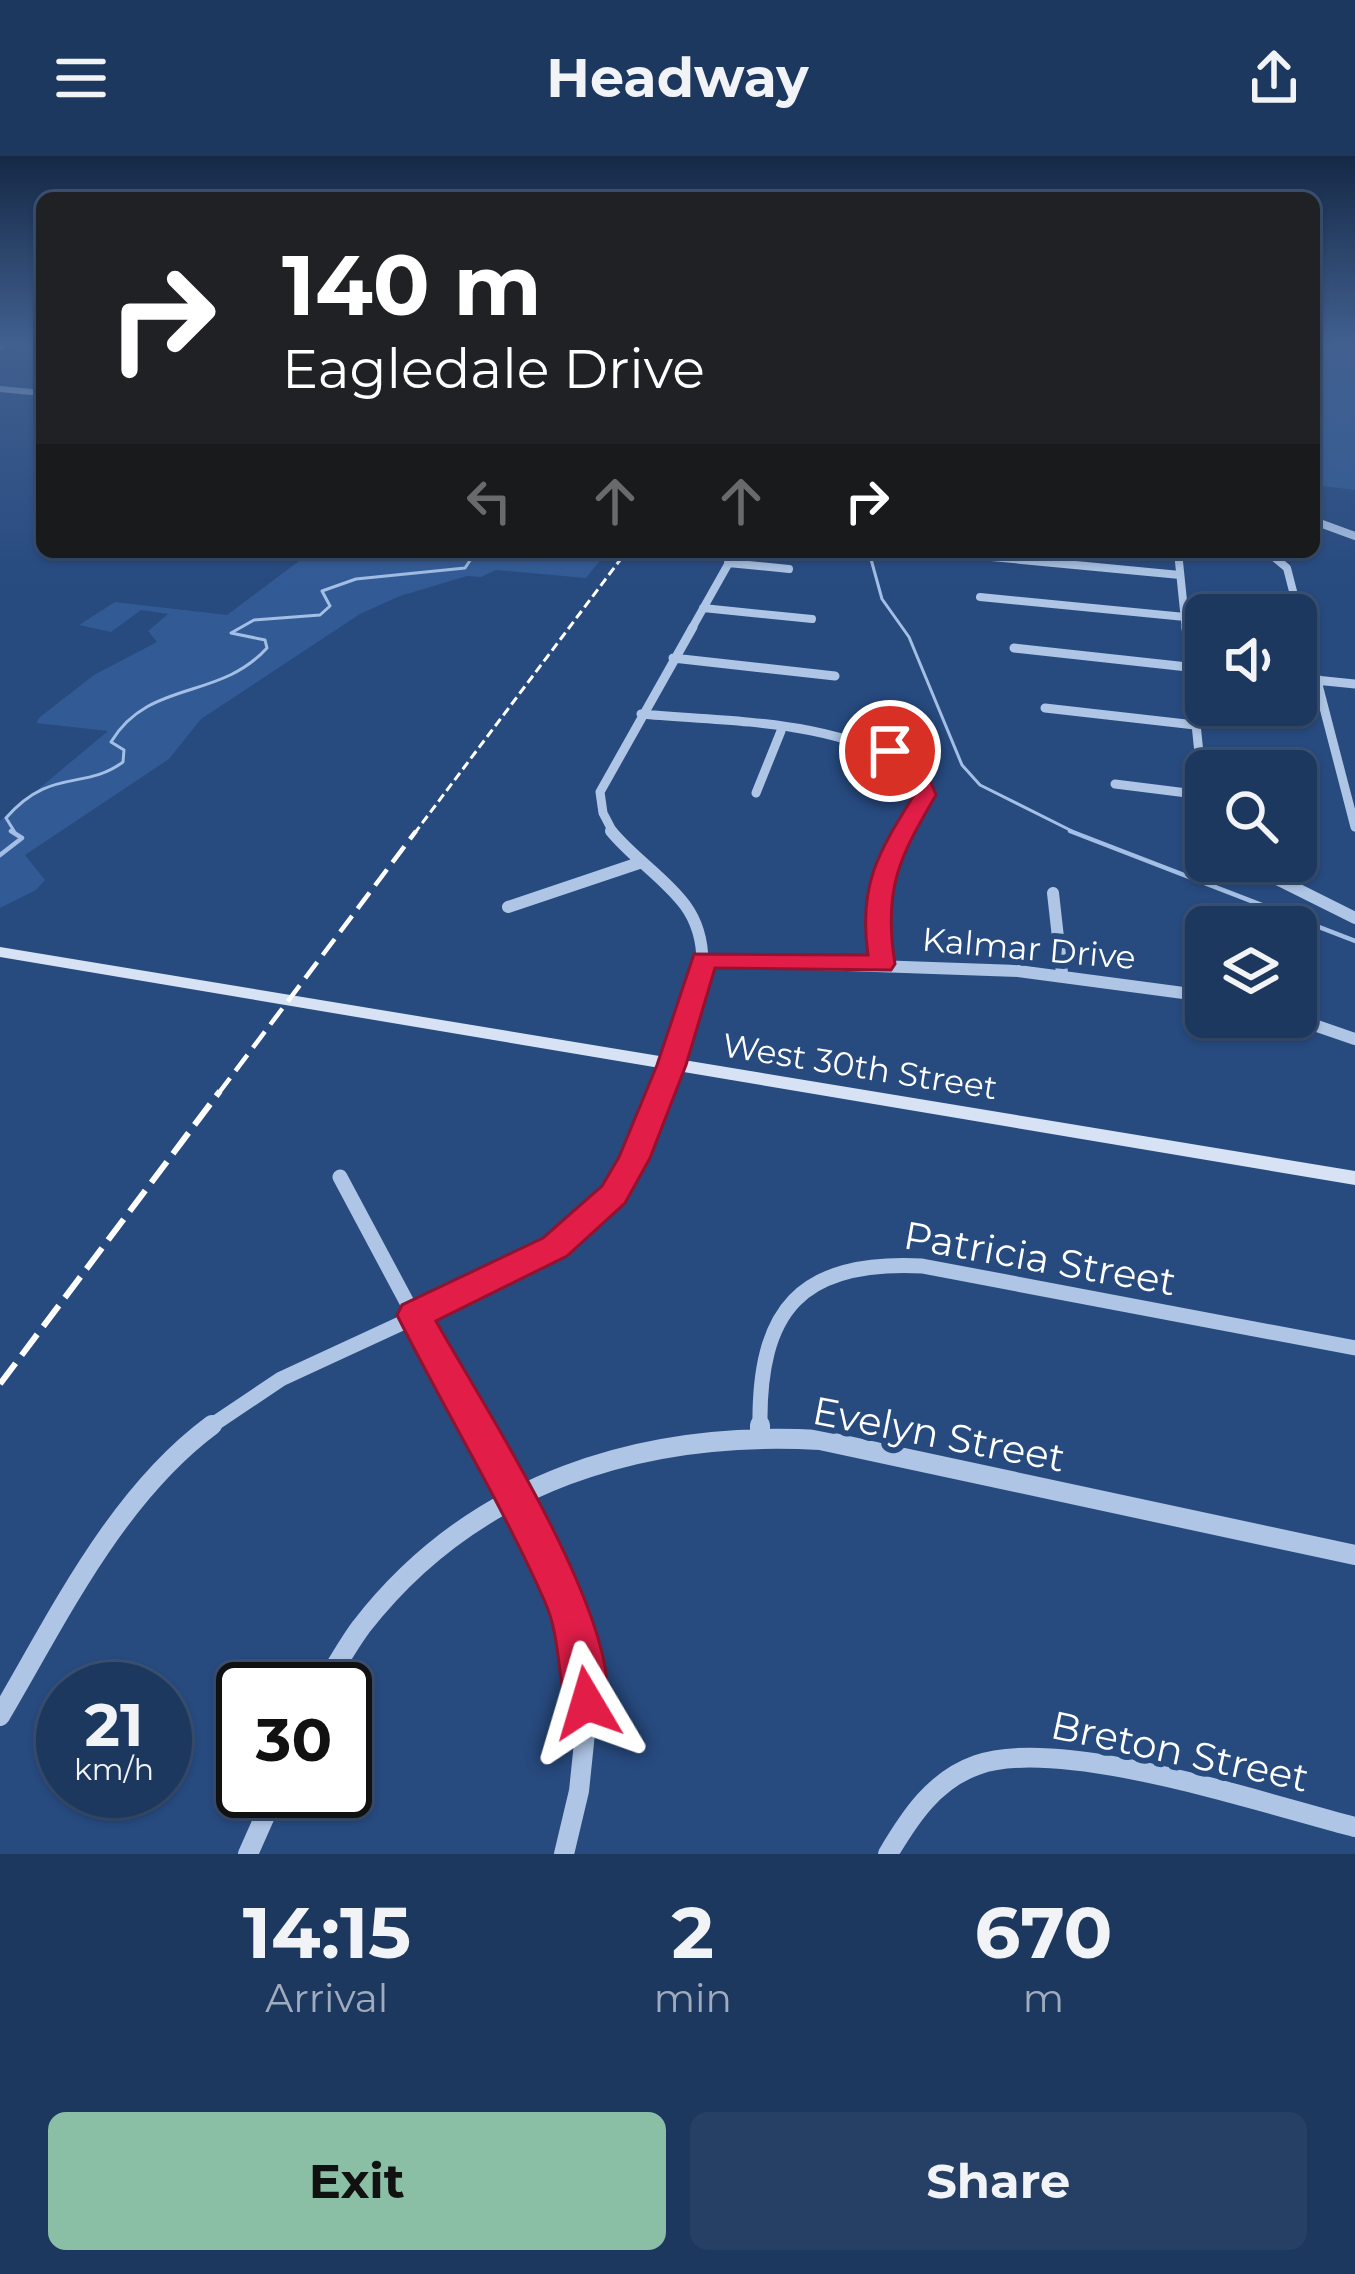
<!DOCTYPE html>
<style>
body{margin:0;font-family:Montserrat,sans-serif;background:#253f65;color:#f1f3f6;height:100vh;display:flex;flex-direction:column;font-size:45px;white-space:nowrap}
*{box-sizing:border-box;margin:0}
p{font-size:39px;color:#a0acbd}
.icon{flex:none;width:66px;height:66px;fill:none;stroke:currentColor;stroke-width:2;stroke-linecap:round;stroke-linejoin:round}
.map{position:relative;height:1698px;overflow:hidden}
.details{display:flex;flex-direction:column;background:#1d385f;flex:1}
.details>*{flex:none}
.banner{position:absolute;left:36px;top:36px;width:1284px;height:366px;border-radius:18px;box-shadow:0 3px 9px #0004,0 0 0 3px #3b5274;background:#202124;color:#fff;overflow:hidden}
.tools{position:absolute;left:1185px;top:438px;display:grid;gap:24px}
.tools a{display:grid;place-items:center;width:132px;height:132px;border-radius:18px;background:#1d385f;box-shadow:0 3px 9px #0004,0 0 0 3px #3b5274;font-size:60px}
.speed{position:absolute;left:36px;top:1506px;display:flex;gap:24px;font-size:60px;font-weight:700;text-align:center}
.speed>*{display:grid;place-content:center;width:156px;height:156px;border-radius:50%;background:#1d385f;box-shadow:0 3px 9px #0004,0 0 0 3px #3b5274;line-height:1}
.speed small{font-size:30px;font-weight:400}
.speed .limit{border:6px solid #111;border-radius:18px;background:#fff;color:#111}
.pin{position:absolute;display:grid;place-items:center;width:102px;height:102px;color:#fff;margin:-51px;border:6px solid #fff;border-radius:50%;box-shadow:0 3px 12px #0007}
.me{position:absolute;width:132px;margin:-66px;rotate:353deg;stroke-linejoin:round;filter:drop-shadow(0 0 9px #0008)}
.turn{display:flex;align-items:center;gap:42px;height:252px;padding:0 48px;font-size:54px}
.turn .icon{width:156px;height:156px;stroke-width:2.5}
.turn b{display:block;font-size:84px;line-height:102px}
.lanes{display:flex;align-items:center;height:114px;padding:0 48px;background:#0003;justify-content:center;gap:60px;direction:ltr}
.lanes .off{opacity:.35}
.eta{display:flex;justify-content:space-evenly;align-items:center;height:204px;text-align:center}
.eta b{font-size:72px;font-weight:700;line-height:84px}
.cta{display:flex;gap:24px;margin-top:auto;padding:24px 48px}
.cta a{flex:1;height:138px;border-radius:18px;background:#8abfa5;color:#111;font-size:48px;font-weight:700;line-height:138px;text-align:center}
.cta a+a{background:#253f65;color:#f1f3f6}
header{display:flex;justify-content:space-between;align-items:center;height:156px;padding:0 48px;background:#1d385f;font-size:54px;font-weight:700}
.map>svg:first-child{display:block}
.green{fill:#325b96}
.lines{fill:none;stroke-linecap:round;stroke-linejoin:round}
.stream-far1{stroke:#a3bfe5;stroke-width:3}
.stream{stroke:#a3bfe5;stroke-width:4.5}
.street-far5{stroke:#aec5e5;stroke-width:6}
.street-far4{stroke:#aec5e5;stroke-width:8}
.street-far3{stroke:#aec5e5;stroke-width:9}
.street-far2{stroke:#aec5e5;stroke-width:12}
.street-far1{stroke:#aec5e5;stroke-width:15}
.street{stroke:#aec5e5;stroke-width:20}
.secondary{fill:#d7e3f5;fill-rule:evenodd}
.rail-far2{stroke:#fff;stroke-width:3;stroke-dasharray:9 4.5;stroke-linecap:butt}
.rail-far1{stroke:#fff;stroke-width:4.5;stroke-dasharray:20 9;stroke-linecap:butt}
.rail{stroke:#fff;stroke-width:6;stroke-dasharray:26 10;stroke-linecap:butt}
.route{fill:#e11d48;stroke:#92132f;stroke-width:3}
.labels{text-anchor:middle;stroke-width:12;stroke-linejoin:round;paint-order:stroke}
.street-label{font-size:33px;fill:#fff;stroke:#274a7f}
.near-street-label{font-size:39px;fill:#fff;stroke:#274a7f}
</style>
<header><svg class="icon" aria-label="menu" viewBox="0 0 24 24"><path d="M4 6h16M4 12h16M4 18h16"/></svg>Headway<svg class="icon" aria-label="share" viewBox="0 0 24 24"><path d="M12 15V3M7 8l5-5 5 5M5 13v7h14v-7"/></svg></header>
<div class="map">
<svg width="1355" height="1698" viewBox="0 0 1355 1698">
<rect width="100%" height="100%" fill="#274a7f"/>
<path class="green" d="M1314 190H1355V334L1314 329Z
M311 396H607L586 422 496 414 481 421 467 420 400 440 360 458 201 563 169 603 25 699 45 724 36 734 0 752V665L108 575 36 567 40 561 94 519 157 486 148 475 168 458 141 454 111 476 79 469 115 446 227 459Z"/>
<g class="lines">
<path class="stream-far1" d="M869 396 882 443 909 481 962 609 980 629 1078 678
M16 678 6 662C50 611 84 635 123 606L124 594 111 586C149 523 219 545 267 492L265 484 231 477 254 464 320 459 330 450 322 435 356 423 465 412 471 403 455 396"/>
<path class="stream" d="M1070 675 1355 785
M0 699 22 682 11 675"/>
<path class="street-far5" d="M0 233 42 237"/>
<path class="street-far4" d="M1314 365 1355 380
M1178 396 1186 474
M1268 396 1287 412 1303 474
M949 397 1180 419
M728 407 789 413
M980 441 1185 461
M703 452 812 463
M691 474 735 396"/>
<path class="street-far3" d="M1186 471 1206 665
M1303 471 1355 671
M1014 492 1206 513
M673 502 835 520
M1296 522 1355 528
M1045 552 1195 569
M641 558C731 566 845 563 920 619L924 643 902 678
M1115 628 1203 639
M756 637 781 575
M614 678 603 657 600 636 693 471"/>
<path class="street-far2" d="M611 675C633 702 664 721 685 749 726 805 685 883 662 938
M1241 705 1355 762
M1053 737 1062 817
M508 751 642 706
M703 804 1018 815 1206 840
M882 808C874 760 875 716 904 675
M1291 861 1355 883"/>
<path class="street-far1" d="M340 1021 474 1272
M208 1272 281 1223 478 1132 572 1079 616 1035 663 935
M760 1272C758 1154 800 1104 922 1110L1355 1192"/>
<path class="street" d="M472 1269 571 1455 582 1519 585 1577 579 1635 564 1698
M760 1269V1280
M322 1533C335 1512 347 1490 361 1471 474 1325 644 1274 820 1284L1355 1399
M0 1560C59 1460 116 1340 212 1269
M248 1698 276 1635
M888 1698C910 1661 934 1624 977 1609 1060 1579 1265 1648 1355 1671"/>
<path class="secondary" d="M0 190H9L0 194Z
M0 791 1355 1015V1029L0 801Z"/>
<path class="rail-far2" d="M414 678 626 396"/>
<path class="rail-far1" d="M218 938 416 675"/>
<path class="rail" d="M0 1228 220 935"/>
</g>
<linearGradient id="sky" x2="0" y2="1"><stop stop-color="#152946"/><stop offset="0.44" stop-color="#416090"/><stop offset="1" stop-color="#416090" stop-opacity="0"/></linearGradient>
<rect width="1355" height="428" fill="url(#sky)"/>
<path class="route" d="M890 589 924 609 936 639C899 702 883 733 895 808L891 814 715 812 686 909 650 1002 625 1047 567 1100 436 1165C479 1243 636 1483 603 1563L587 1569 571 1563C556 1527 562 1484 545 1446 502 1348 445 1255 397 1159L402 1149 543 1082 602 1030 619 1001 657 909 694 798 868 799C858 729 878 697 914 639L907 617 879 595Z"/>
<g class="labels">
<g class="street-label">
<text transform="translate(1029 792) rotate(5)" y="12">Kalmar Drive</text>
<text transform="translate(860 910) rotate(9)" y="12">West 30th Street</text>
</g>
<g class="near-street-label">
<text transform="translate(1040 1102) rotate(10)" y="14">Patricia Street</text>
<text transform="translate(939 1278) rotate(11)" y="14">Evelyn Street</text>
<text transform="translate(1180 1595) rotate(12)" y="14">Breton Street</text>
</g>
</g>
</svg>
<div class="tools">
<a><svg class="icon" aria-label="sound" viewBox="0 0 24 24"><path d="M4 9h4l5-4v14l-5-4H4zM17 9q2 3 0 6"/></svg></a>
<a><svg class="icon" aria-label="search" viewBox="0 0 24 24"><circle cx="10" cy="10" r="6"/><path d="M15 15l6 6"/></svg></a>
<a><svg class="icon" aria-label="layers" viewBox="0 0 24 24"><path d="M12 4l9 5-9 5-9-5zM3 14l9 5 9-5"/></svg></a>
</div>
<div class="speed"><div>21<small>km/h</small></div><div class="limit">30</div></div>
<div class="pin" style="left:890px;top:595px;background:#d93025"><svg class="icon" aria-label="arrive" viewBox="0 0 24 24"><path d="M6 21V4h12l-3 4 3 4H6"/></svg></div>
<svg class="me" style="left:587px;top:1547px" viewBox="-20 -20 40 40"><path d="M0-17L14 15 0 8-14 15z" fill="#e11d48" stroke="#fff" stroke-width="4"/></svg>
<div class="banner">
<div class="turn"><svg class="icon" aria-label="right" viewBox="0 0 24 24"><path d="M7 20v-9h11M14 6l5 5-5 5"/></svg><div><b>140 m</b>Eagledale Drive</div></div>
<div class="lanes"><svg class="icon off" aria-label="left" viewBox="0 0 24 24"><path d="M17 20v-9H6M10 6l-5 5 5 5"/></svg><svg class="icon off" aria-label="ahead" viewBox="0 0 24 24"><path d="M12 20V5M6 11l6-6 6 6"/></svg><svg class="icon off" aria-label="ahead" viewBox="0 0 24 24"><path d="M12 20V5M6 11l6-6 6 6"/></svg><svg class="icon" aria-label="right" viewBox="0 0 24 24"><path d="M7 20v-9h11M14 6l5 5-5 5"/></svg></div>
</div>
</div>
<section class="details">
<div class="eta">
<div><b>14:15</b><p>Arrival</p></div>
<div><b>2</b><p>min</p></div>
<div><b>670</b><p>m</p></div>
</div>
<div class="cta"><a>Exit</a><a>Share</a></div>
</section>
